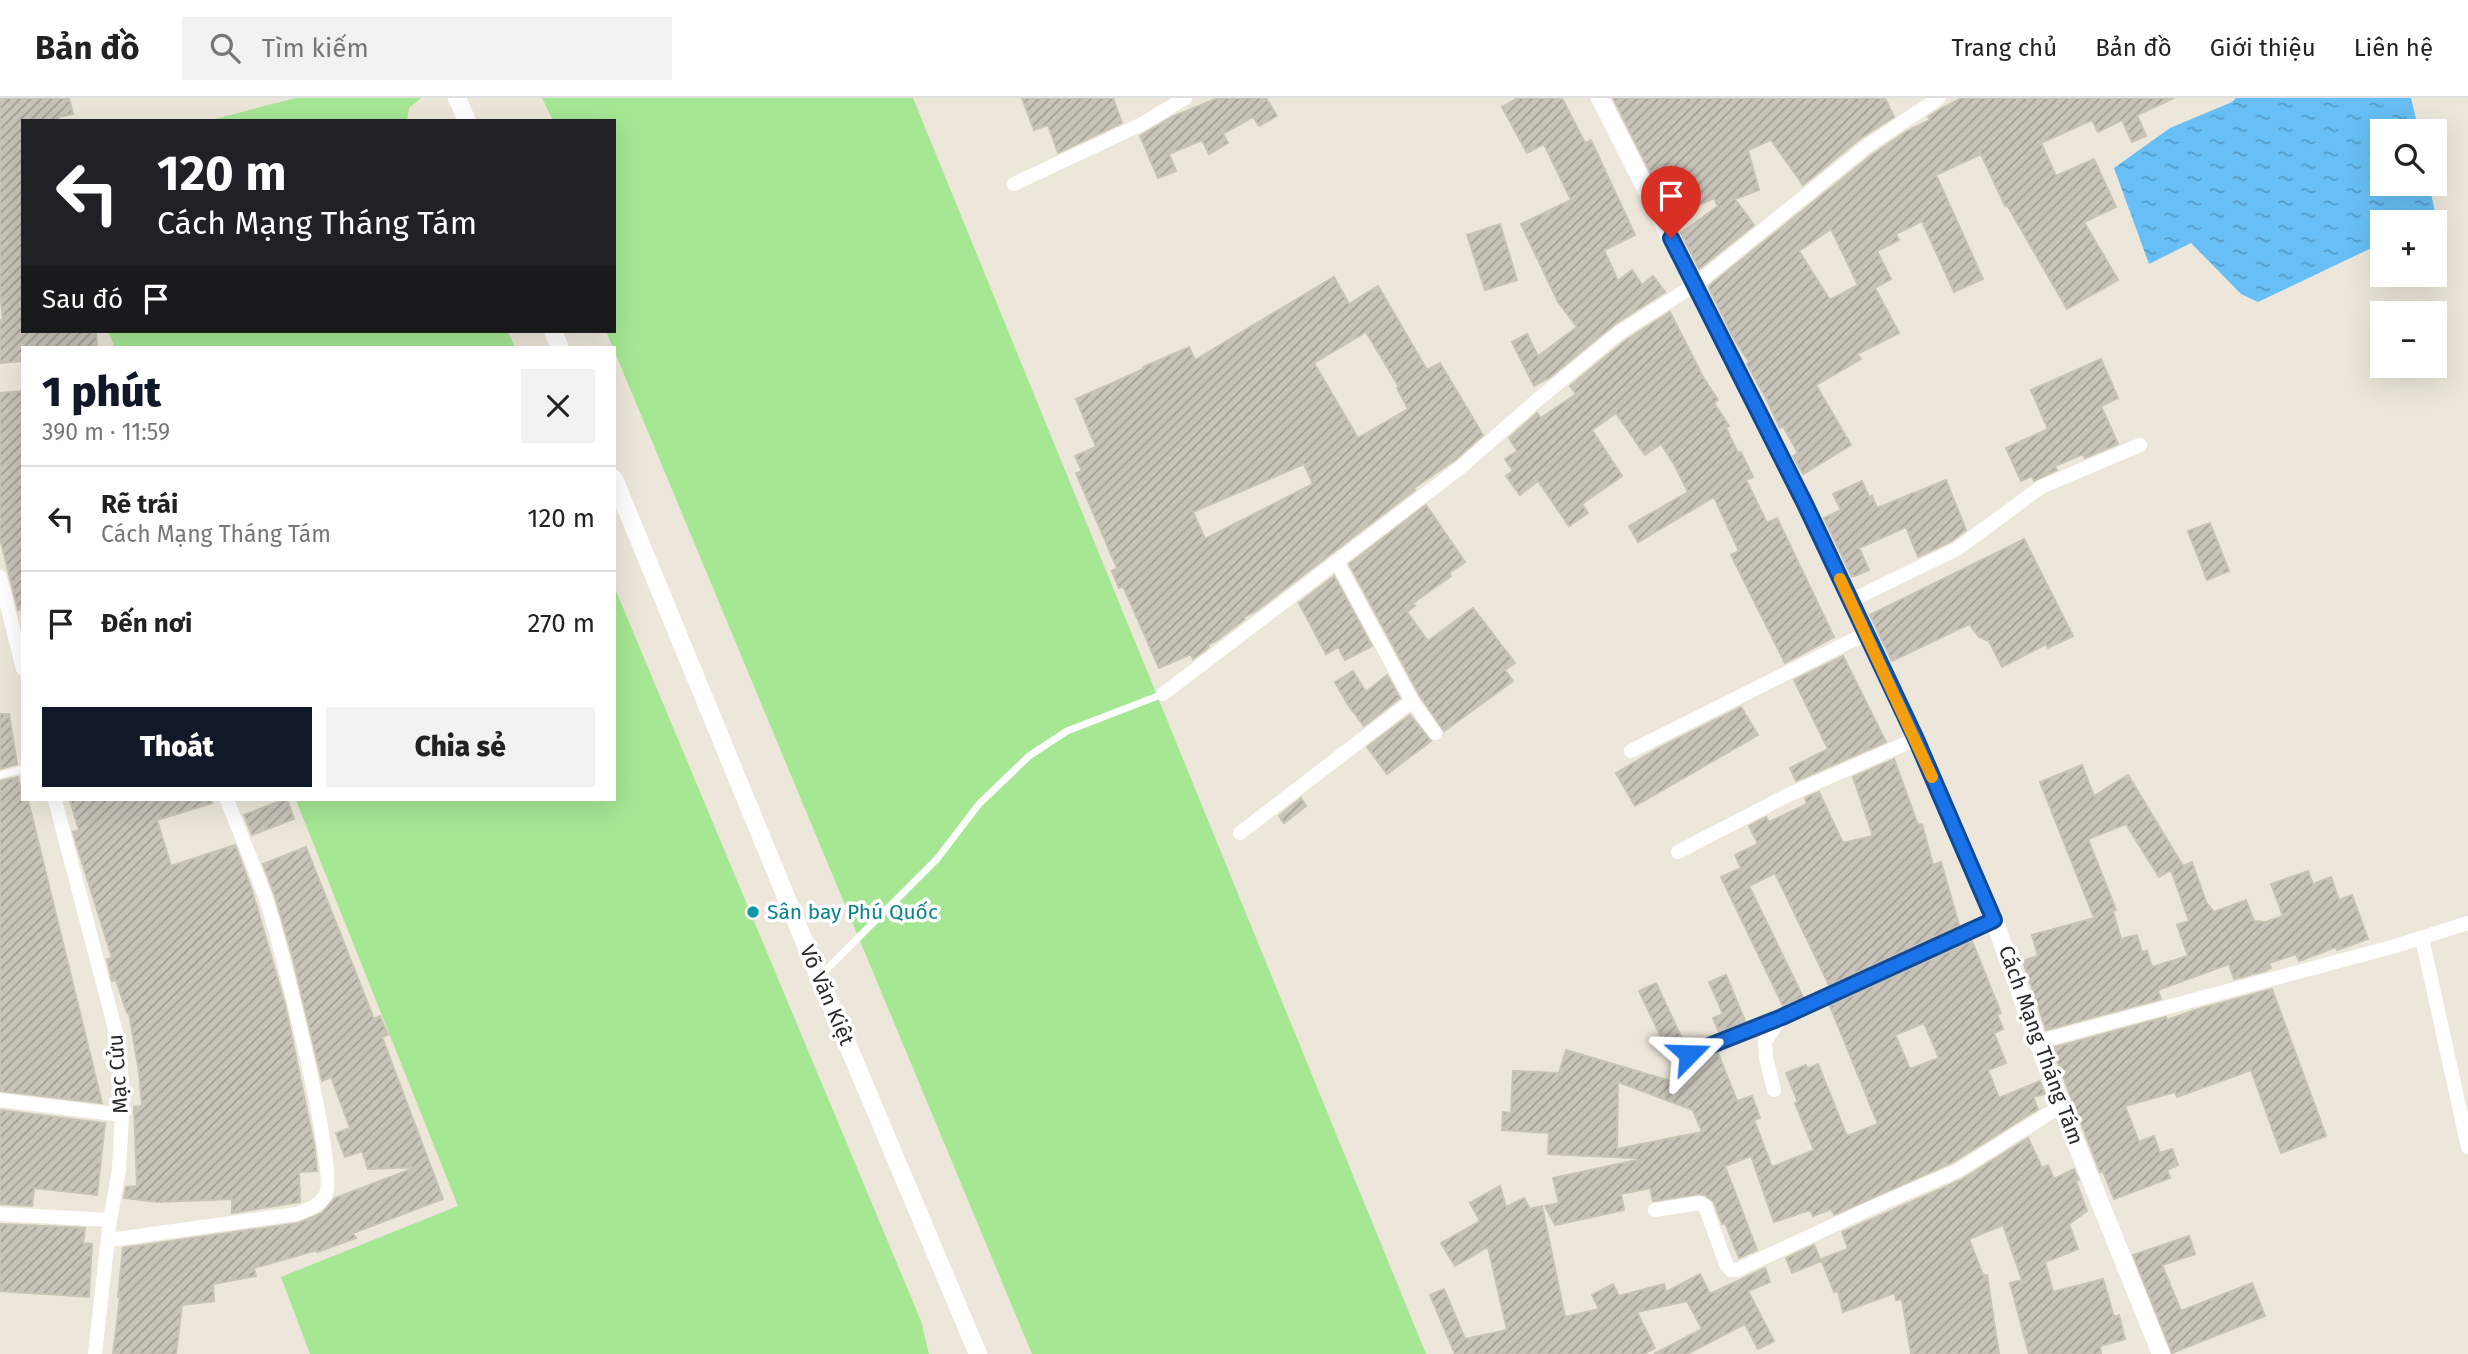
<!DOCTYPE html>
<html lang="vi">
<meta charset="utf-8">
<style>
body{margin:0;font-family:"Fira Sans",sans-serif;background:#f2f2f2;color:#222;height:100vh;display:flex;flex-direction:column;font-size:26px;white-space:nowrap}
*{box-sizing:border-box;margin:0}
p{font-size:23px;color:#767676}
.icon{flex:none;width:38px;height:38px;fill:none;stroke:currentColor;stroke-width:2;stroke-linecap:round;stroke-linejoin:round}
.map{position:relative;flex:1;overflow:hidden}
.side{position:absolute;left:21px;top:248px;width:595px;height:455px;display:flex;flex-direction:column;background:#fff;border-radius:0px;box-shadow:0 7px 28px #0002}
.side>*{flex:none}
.top-card{position:absolute;left:21px;top:21px;width:595px;height:214px;border-radius:0px;box-shadow:0 7px 28px #0002;background:#202124;color:#fff;overflow:hidden}
.buttons{position:absolute;left:2370px;top:21px;display:grid;gap:14px}
.buttons a{display:grid;place-items:center;width:77px;height:77px;border-radius:0px;background:#fff;box-shadow:0 7px 28px #0002;font-size:35px}
.pin{position:absolute;display:grid;place-items:center;width:60px;height:60px;color:#fff;margin:-72px -30px;border-radius:50% 50% 50% 0;rotate:-45deg;box-shadow:0 0 7px #0007}
.pin .icon{rotate:45deg}
.me{position:absolute;width:77px;margin:-38px;rotate:68deg;stroke-linejoin:round;filter:drop-shadow(0 0 5px #0008)}
.turn{display:flex;align-items:center;gap:24px;height:147px;padding:0 21px;font-size:32px}
.turn .icon{width:91px;height:91px;stroke-width:2.5}
.turn b{display:block;font-size:49px;line-height:60px}
.then{display:flex;align-items:center;height:66px;padding:0 21px;background:#0003;gap:14px;font-size:26px}
.round{display:grid;place-items:center;flex:none;width:74px;height:74px;border-radius:0px;background:#f2f2f2}
.summary{display:flex;align-items:center;justify-content:space-between;height:119px;padding:0 21px}
h1{font-size:42px;font-weight:800;line-height:52px;color:#111827}
.action{display:flex;gap:14px;margin-top:auto;padding:14px 21px}
.action a{flex:1;height:80px;border-radius:0px;background:#111827;color:#fff;font-size:28px;font-weight:800;line-height:80px;text-align:center}
.action a+a{background:#f2f2f2;color:#222}
ul{padding:0;list-style:none}
li{display:flex;align-items:center;gap:21px;height:105px;padding:0 21px;border-top:2px solid #e0e0e0}
li div{flex:1}
li b{display:block;font-size:26px}
li em{font-style:normal}
header{display:flex;align-items:center;gap:42px;box-sizing:border-box;height:98px;padding:0 35px;background:#fff;border-bottom:2px solid #e0e0e0}
header strong{font-size:33px}
nav{display:flex;gap:38px;margin-inline-start:auto;font-size:24px}
.search{width:490px;height:63px;background:#f2f2f2;display:flex;align-items:center;gap:18px;box-sizing:border-box;padding:0 24px;border-radius:0px;color:#767676;font-size:26px}
.map>svg:first-child{display:block}
.grass{fill:#a6e794}
.water{fill:url(#water-ripples)}
.building{fill:url(#building-hatch);stroke:#c8c3b4;stroke-width:2;fill-rule:evenodd}
.lines{fill:none;stroke-linecap:round;stroke-linejoin:round}
.service{stroke:#fff;stroke-width:7}
.minor{stroke:#fff;stroke-width:14}
.tertiary{stroke:#fff;stroke-width:18}
.route-casing{stroke:#114b97;stroke-width:18}
.route{stroke:#1a73e8;stroke-width:12}
.slow{stroke:#f59e0b;stroke-width:12}
.culture-dot{fill:#0f9aa8;stroke:#fff;stroke-width:2.5}
.labels{text-anchor:middle;stroke-width:7;stroke-linejoin:round;paint-order:stroke}
.culture-label{font-size:21px;fill:#0d838f;stroke:#fff;text-anchor:start}
.street-label{font-size:21px;fill:#2a2a2a;stroke:#fff}
</style>
<header>
<strong>Bản đồ</strong>
<div class="search"><svg class="icon" aria-label="search" viewBox="0 0 24 24"><circle cx="10" cy="10" r="6"/><path d="M15 15l6 6"/></svg>Tìm kiếm</div>
<nav><a>Trang chủ</a><a>Bản đồ</a><a>Giới thiệu</a><a>Liên hệ</a></nav>
</header>
<div class="map">
<svg width="2468" height="1256" viewBox="0 0 2468 1256">
<defs>
<pattern id="water-ripples" width="26" height="14" patternUnits="userSpaceOnUse" patternTransform="scale(1.75)"><rect width="26" height="14" fill="#67bff5"/><path d="M2 4q2-2 4 0t4 0M15 11q2-2 4 0t4 0" fill="none" stroke="#559bc7"/></pattern>
<pattern id="building-hatch" width="6" height="6" patternUnits="userSpaceOnUse" patternTransform="scale(1.75)"><rect width="6" height="6" fill="#c8c4ba"/><path d="M-1 1l2-2M0 6l6-6M5 7l2-2" fill="none" stroke="#a39f97"/></pattern>
</defs>
<rect width="100%" height="100%" fill="#ede7db"/>
<path class="grass" d="M295 0H421L409 10 407 23H208Z
M542 0H913L1426 1256H1032L606 233H614V23H553Z
M108 233H508L515 250H115Z
M614 488 921 1223 929 1256H310L281 1179 458 1108 296 702H614Z"/>
<path class="water" d="M2236 0H2411L2419 33H2382V86H2429L2436 119 2425 124H2382V145L2258 204 2241 196 2191 145 2149 166 2114 70 2170 30 2232 4Z"/>
<path class="building" d="M0 0H69L73 16 58 19 59 23H23V233H96L97 250H23V263L0 265V222H3L0 195Z
M1022 0H1113L1122 25 1058 55 1048 27 1034 32Z
M1218 0H1266L1277 18 1259 28 1253 19 1223 36 1228 45 1209 56 1202 42 1169 56 1176 73 1158 80 1140 38 1172 19Z
M1518 0H1562L1585 45 1591 42 1635 137 1604 152 1618 183 1632 172 1642 187 1653 178 1665 194 1615 226 1549 280 1534 288 1512 244 1527 236 1538 258 1577 229 1558 204 1521 126 1571 102 1544 46 1527 55 1502 9Z
M1613 0H1885L1894 19 1861 40 1803 87 1771 42 1748 52 1759 92 1735 101 1754 127 1699 171 1681 135 1718 108 1714 100 1673 120Z
M1962 0H2174L2137 17 2146 38 2132 44 2122 22 2098 34 2092 22 2041 45 2056 78 2094 61 2116 109 2084 124 2118 182 2067 211 2007 107 2005 108 1981 56 1936 77 1983 181 1954 194 1922 123 1896 136 1899 142 1877 153 1891 181 1875 190 1899 235 1857 256 1861 261 1816 287 1851 347 1803 376 1793 358 1798 355 1783 328 1780 330 1767 302 1747 266 1749 264 1734 241 1709 190 1710 187 1873 56 1907 33 1930 22 1928 19 1942 10ZM1831 131 1858 187 1830 202 1799 153Z
M1500 126 1517 182 1485 192 1467 137Z
M1334 179 1349 206 1378 188 1427 272 1440 265 1483 337 1455 362 1414 390 1415 392 1256 513 1244 519 1245 521 1216 543 1208 547 1209 549 1193 561 1191 556 1159 570 1123 488 1119 490 1112 473 1117 470 1076 375 1082 373 1075 358 1096 349 1076 301 1144 271 1143 269 1189 249 1195 262ZM1366 234 1399 289 1397 290 1408 311 1358 340 1314 265ZM1304 366 1313 386 1205 441 1193 414Z
M1670 214 1703 279 1718 302 1714 305 1729 328 1726 330 1738 355 1741 354 1753 379 1746 382 1767 425 1777 420 1834 539 1785 565 1731 457 1739 453 1714 399 1638 444 1629 428 1688 394 1674 366 1661 346 1645 357 1616 315 1592 332 1622 378 1582 406 1588 415 1569 428 1538 383 1520 397 1506 378 1513 373 1505 361 1517 353 1509 340 1537 315 1541 320 1576 296 1570 288 1626 242Z
M2101 261 2118 300 2101 308 2118 346 2085 360 2083 356 2055 368 2057 372 2034 383 2032 378 2021 383 2006 350 2048 331 2031 292Z
M23 293V511L18 512 0 440V295Z
M1946 382 1966 432 1952 443 1918 459 1906 429 1859 450 1869 472 1852 479 1824 420 1841 412 1833 396 1862 383 1869 399 1872 398 1877 410Z
M1426 407 1465 464 1449 475 1451 478 1413 505 1415 508 1407 514 1428 543 1473 510 1515 565 1505 572 1513 583 1444 633 1420 598 1349 466Z
M2210 425 2229 473 2207 482 2188 433Z
M2024 441 2073 538 2048 550 2046 546 2002 569 1989 543 1979 539 1969 526 1892 563 1870 517Z
M1334 478 1372 548 1345 562 1338 549 1326 556 1299 505Z
M1843 558 1886 644 1796 683 1790 670 1828 651 1794 582Z
M1353 573 1366 594 1387 577 1400 600 1364 628 1348 607 1335 584Z
M1741 609 1758 637 1635 708 1616 675 1659 650Z
M0 616H9L17 666 0 671Z
M1410 617 1431 643 1387 676 1367 649Z
M1894 661 1918 727 1922 726 1933 767 1941 764 1959 827 1829 887 1775 775 1749 788 1803 899 1783 908 1721 779 1741 770 1735 757 1758 746 1749 728 1766 719 1769 724 1807 706 1805 700 1819 694 1843 745 1873 738 1853 679Z
M2082 667 2094 698 2128 677 2183 768 2192 764 2206 804 2214 814 2246 802 2254 823 2266 824 2283 818 2271 786 2308 773 2313 786 2331 779 2339 802 2352 797 2368 841 2337 852 2336 849 2299 863 2296 856 2269 865 2271 870 2265 873 2234 881 2229 866 2158 892 2161 901 2046 932 2023 863 2038 858 2032 837 2094 820 2040 684ZM2126 726 2159 779 2171 772 2189 823 2177 827 2188 858 2152 869 2147 853 2142 854 2137 837 2121 841 2113 813 2116 812 2088 741Z
M18 679 23 702H28L102 1005 0 993V683Z
M1301 700 1306 708 1284 725 1279 718Z
M70 702H211L212 705 157 722 171 768 235 747 252 792 285 906 314 1046 317 1073 299 1074 300 1104 232 1115V1101L158 1104 124 1100 126 1089 137 1088 134 1009 142 1008 139 974 129 915H127L116 882 112 883 107 861 112 860 77 748 73 734 79 732Z
M283 702H287L294 721 252 737 244 717Z
M306 749 374 921 380 918 388 937 382 939 443 1101 353 1135 356 1140 317 1154V1152L254 1170 256 1178 213 1186 214 1203 182 1207 176 1256H113L120 1199H118L123 1150 299 1125 322 1115 335 1100 417 1069 368 1071 362 1053 345 1059 336 1035 350 1030 331 979 322 983 292 857 275 798 263 766Z
M1972 843 2001 915 1997 916 2003 931 1994 935 2006 965 1988 972 1999 1000 2040 983 2045 996 2033 999 2038 1011 1953 1064 1834 1117 1831 1111 1813 1118 1810 1112 1774 1124 1751 1058 1725 1068 1757 1152 1739 1160 1725 1125 1722 1126 1714 1104 1705 1097 1699 1096 1653 1103 1650 1090 1621 1096 1624 1112 1555 1127 1545 1108 1559 1105 1553 1080 1637 1062 1636 1060 1548 1056 1549 1035 1502 1032 1503 1014 1511 1015 1513 973 1559 975 1566 952 1684 987 1639 893 1656 885 1685 947 1680 954 1683 963 1692 965 1718 955 1737 1003 1752 998 1760 1020 1754 1022 1772 1069 1814 1052 1795 1005 1798 1004 1786 975 1806 967 1807 971 1818 966 1847 1038 1878 1026 1830 908ZM1924 925 1939 960 1910 971 1895 937ZM1618 984 1693 1012 1702 1034 1617 1051Z
M1726 877 1745 923 1719 934 1713 920 1723 916 1709 884Z
M2272 891 2326 1038 2281 1055 2251 972 2177 999 2175 994 2125 1008 2139 1044 2154 1038 2160 1055 2172 1051 2178 1067 2167 1072 2170 1080 2114 1101 2103 1073 2100 1074 2052 950 2166 919 2167 922 2195 912Z
M0 1012 105 1025 97 1097 34 1090 32 1108 0 1106Z
M2028 1040 2042 1070 2048 1067 2054 1081 2074 1071 2079 1082 2076 1083 2087 1113 2069 1126 2078 1151 2045 1164 2053 1194 2103 1181 2114 1219 2119 1217 2125 1241 2100 1248 2101 1256H2029L2010 1185 2022 1182 2003 1127 1969 1141 1983 1177H1987L1999 1256H1911L1902 1201 1896 1202 1895 1195 1843 1214 1838 1193 1834 1194 1821 1161 1848 1151 1842 1134 1961 1082Z
M1500 1088 1506 1109 1524 1100 1530 1111 1542 1108 1565 1219 1599 1211 1592 1197 1613 1186 1619 1198 1664 1186 1666 1194 1700 1176 1710 1196 1765 1170 1770 1184 1748 1193 1774 1243 1758 1251 1745 1226 1687 1256H1654L1702 1231 1687 1203 1637 1214 1655 1250 1644 1256H1455L1430 1197 1444 1191 1465 1241 1507 1232 1488 1149 1455 1168 1441 1145 1480 1123 1470 1105Z
M0 1126 85 1130 83 1145 92 1146 89 1199 0 1193Z
M2189 1138 2195 1156 2162 1167 2181 1213 2252 1185 2265 1218 2172 1255 2133 1157Z
M1814 1147 1821 1163 1792 1175 1786 1160Z"/>
<g class="lines">
<path class="service" d="M0 677 23 671
M819 879 937 761 979 706 1029 658 1067 633 1163 596"/>
<path class="minor" d="M1014 86 1144 25 1185 0
M1337 464 1412 603 1435 635
M0 479 23 571
M1850 503 1957 451 2041 389 2140 347
M1163 596 1461 369 1535 304 1620 234 1695 187 1867 48 1939 0
M1631 653 1865 536
M55 702 116 935 121 969 122 1017 119 1072 110 1122 95 1256
M1240 735 1412 603
M1678 754 1788 697 1916 641
M2422 840 2468 1049
M2037 944 2392 849 2468 825
M1689 956 1782 919 1994 822
M1774 992 1766 960 1765 943 1781 920
M0 1002 122 1017
M1655 1112 1700 1105 1705 1108 1726 1166 1731 1172H1737L1873 1109 1957 1073 2061 1008
M0 1116 110 1122
M109 1142 296 1116C307 1112 320 1108 326 1096 338 1071 279 838 266 801 254 767 240 735 227 702"/>
<path class="tertiary" d="M457 0 467 23
M1600 0 1805 406 1916 641 1994 822 2061 1008 2161 1256
M553 233 560 250
M614 381 819 879 978 1256"/>
</g>
<g class="lines">
<defs>
<path id="route" d="M1671 140 1805 406 1916 641 1994 822 1782 919 1689 956"/>
</defs>
<use href="#route" class="route-casing"/>
<use href="#route" class="route"/>
<path class="slow" d="M1840 481 1932 679"/>
</g>
<circle class="culture-dot" cx="753" cy="814" r="7"/>
<g class="labels">
<g class="culture-label">
<text x="767" y="821">Sân bay Phú Quốc</text>
</g>
<g class="street-label">
<text transform="translate(827 897) rotate(67)" y="7">Võ Văn Kiệt</text>
<text transform="translate(2041 947) rotate(70)" y="7">Cách Mạng Tháng Tám</text>
<text transform="translate(118 976) rotate(-94)" y="7">Mạc Cửu</text>
</g>
</g>
</svg>
<div class="buttons">
<a><svg class="icon" aria-label="search" viewBox="0 0 24 24"><circle cx="10" cy="10" r="6"/><path d="M15 15l6 6"/></svg></a>
<a>+</a>
<a>−</a>
</div>
<div class="pin" style="left:1671px;top:140px;background:#d93025"><svg class="icon" aria-label="arrive" viewBox="0 0 24 24"><path d="M6 21V4h12l-3 4 3 4H6"/></svg></div>
<svg class="me" style="left:1689px;top:956px" viewBox="-20 -20 40 40"><path d="M0-17L14 15 0 8-14 15z" fill="#1a73e8" stroke="#fff" stroke-width="4"/></svg>
<div class="top-card">
<div class="turn"><svg class="icon" aria-label="left" viewBox="0 0 24 24"><path d="M17 20v-9H6M10 6l-5 5 5 5"/></svg><div><b>120 m</b>Cách Mạng Tháng Tám</div></div>
<div class="then">Sau đó<svg class="icon" aria-label="arrive" viewBox="0 0 24 24"><path d="M6 21V4h12l-3 4 3 4H6"/></svg></div>
</div>
<section class="side">
<div class="summary"><div><h1>1 phút</h1><p>390 m · 11:59</p></div><a class="round"><svg class="icon" aria-label="close" viewBox="0 0 24 24"><path d="M6 6l12 12M18 6L6 18"/></svg></a></div>
<ul>
<li><svg class="icon" aria-label="left" viewBox="0 0 24 24"><path d="M17 20v-9H6M10 6l-5 5 5 5"/></svg><div><b>Rẽ trái</b><p>Cách Mạng Tháng Tám</p></div><em>120 m</em></li>
<li><svg class="icon" aria-label="arrive" viewBox="0 0 24 24"><path d="M6 21V4h12l-3 4 3 4H6"/></svg><div><b>Đến nơi</b></div><em>270 m</em></li>
</ul>
<div class="action"><a>Thoát</a><a>Chia sẻ</a></div>
</section>
</div>
